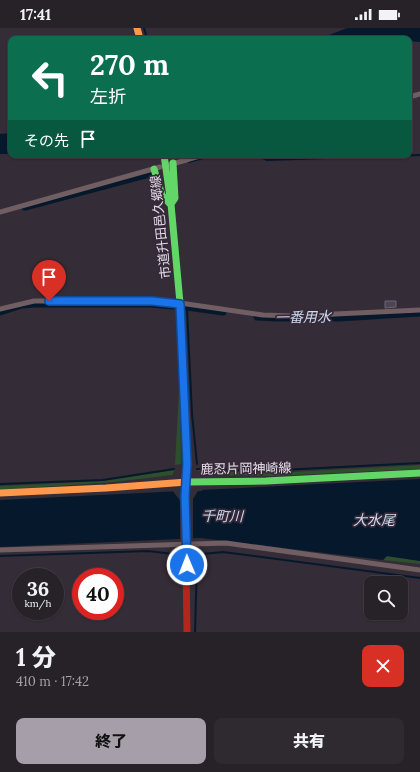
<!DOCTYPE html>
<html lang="ja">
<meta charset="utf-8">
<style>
body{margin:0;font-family:Lora,"Noto Sans JP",serif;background:#2f2930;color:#f1f3f6;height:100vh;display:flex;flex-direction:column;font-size:15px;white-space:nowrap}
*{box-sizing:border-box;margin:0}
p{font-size:13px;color:#a4a3a8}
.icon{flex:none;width:22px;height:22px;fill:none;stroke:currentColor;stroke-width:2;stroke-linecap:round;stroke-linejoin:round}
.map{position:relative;height:604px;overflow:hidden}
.details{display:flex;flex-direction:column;background:#272128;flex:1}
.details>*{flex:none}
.top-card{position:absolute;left:8px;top:8px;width:404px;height:122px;border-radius:8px;box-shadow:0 1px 3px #0004,0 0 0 1px #433e45;background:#0b6e4f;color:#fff;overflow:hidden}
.controls{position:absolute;left:364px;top:548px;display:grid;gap:8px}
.controls a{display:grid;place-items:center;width:44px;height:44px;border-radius:8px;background:#272128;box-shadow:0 1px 3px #0004,0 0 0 1px #433e45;font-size:20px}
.speed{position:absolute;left:12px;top:540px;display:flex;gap:8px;font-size:20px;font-weight:700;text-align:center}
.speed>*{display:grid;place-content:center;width:52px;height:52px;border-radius:50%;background:#272128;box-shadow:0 1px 3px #0004,0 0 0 1px #433e45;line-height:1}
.speed small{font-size:10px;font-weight:400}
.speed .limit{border:6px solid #d22;background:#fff;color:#111}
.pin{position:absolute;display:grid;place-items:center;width:34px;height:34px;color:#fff;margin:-41px -17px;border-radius:50% 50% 50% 0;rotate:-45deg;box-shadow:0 0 4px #0007}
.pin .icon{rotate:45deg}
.me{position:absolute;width:44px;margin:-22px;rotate:359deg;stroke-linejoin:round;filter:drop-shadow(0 0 3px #0008)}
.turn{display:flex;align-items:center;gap:14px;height:84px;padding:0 16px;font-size:18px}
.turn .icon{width:52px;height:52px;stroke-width:2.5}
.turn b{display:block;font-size:28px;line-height:34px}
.then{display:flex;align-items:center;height:38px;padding:0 16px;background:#0003;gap:8px;font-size:15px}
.round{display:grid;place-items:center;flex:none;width:42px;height:42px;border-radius:8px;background:#2f2930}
.overview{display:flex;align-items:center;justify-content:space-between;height:68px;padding:0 16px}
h1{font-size:24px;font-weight:800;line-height:30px}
.action{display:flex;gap:8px;margin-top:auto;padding:8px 16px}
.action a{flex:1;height:46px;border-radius:8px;background:#a69ea8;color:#111;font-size:16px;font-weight:800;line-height:46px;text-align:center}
.action a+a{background:#2f2930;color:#f1f3f6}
.status{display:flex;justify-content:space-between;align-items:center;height:28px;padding:0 20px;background:#272128;direction:ltr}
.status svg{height:11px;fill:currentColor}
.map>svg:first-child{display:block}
.green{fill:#2d4f2c}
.water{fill:#06192c}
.pier{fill:#342c36}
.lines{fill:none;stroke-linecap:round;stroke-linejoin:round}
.stream{stroke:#06192c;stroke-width:2}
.canal{stroke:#06192c;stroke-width:7}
.building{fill:#4e4457;stroke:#6c666f}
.street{stroke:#715e62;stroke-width:5}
.fast{stroke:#63d668;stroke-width:7}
.slow{stroke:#ff974d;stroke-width:7}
.jam{stroke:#b3261e;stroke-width:7}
.route-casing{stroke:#114b97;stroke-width:10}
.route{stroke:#1a73e8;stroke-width:7}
.labels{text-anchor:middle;stroke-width:3.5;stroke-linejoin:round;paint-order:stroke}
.street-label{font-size:13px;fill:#e4dce6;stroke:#362939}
.water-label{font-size:14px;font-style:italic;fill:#cbdcee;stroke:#362939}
</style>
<div class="status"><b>17:41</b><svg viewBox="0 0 49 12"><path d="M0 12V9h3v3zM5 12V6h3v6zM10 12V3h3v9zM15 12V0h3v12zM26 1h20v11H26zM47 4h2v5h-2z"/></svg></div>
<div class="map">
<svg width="420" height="604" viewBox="0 0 420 604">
<rect width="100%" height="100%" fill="#342c36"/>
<path class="green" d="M179 363H180L181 436 175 437Z
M420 437V441L273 448 206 447 197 442 272 445Z
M175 442 172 447 114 454 0 462V458L101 453Z
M387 528 420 533V536L383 532Z"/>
<path class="water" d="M347 0H420V14L409 13V11H319Z
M11 105V126H0V106Z
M20 127H129L86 131Z
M420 451V533L387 528 383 532 201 510 0 519V472Z"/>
<path class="pier" d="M202 461V463H198L193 471V512L180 513V474L179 471 172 462Z"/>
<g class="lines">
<path class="stream" d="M144 0 147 11
M256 127 267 132 420 127
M189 134 214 127
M187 281 192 386 197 436
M197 441 261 443 420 435
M0 456 103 452 174 441
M0 528 148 523 182 527H192L223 524 420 550
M195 604 197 533"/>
<path class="canal" d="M25 179 149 146
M187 279 223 284
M0 284 22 277 34 276H150L173 278
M257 289 276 290H339L420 285"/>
</g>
<path class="building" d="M385 273H396V279L385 280Z"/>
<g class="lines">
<path class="street" d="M409 69 420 66
M169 137 203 127
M0 184 160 139
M0 281 34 273H152L180 275 263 287 293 288 420 282
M0 522 226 515 420 542"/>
<path class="fast" d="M164 127 171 176 180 275 187 433
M154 141 162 167 170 176
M171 176 175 170 173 135
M187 454 266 453 420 445"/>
<path class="slow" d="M137 0 140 11
M0 465 106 460 187 454"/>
<path class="jam" d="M187 433 185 469 187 604"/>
</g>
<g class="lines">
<defs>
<path id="route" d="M49 273H152L180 276 187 436 185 468 187 537"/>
</defs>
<use href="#route" class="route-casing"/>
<use href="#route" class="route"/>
</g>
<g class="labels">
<g class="street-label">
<text transform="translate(160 199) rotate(-96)" y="5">市道升田邑久郷線</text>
<text transform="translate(246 440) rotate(-1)" y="5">鹿忍片岡神崎線</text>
</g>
<g class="water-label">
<text transform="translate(303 289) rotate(-1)" y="5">一番用水</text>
<text transform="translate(222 488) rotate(1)" y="5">千町川</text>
<text x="374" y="497">大水尾</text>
</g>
</g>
</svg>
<div class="controls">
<a><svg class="icon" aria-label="search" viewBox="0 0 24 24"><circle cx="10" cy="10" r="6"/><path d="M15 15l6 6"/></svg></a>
</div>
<div class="speed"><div>36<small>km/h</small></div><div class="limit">40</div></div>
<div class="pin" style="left:49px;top:273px;background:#d93025"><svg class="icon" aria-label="arrive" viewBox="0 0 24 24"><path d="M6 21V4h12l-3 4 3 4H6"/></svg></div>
<svg class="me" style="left:187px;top:537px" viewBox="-20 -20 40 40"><circle r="17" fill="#1a73e8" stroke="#fff" stroke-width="3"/><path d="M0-11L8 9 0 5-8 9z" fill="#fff"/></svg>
<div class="top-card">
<div class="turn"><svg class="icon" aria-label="left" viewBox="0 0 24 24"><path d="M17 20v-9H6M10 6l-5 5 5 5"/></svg><div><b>270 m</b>左折</div></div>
<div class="then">その先<svg class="icon" aria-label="arrive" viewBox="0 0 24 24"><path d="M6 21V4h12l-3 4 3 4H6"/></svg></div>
</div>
</div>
<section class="details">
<div class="overview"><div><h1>1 分</h1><p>410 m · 17:42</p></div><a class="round" style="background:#d93025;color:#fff"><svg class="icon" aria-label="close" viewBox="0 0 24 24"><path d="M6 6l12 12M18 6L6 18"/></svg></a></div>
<div class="action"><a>終了</a><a>共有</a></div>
</section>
